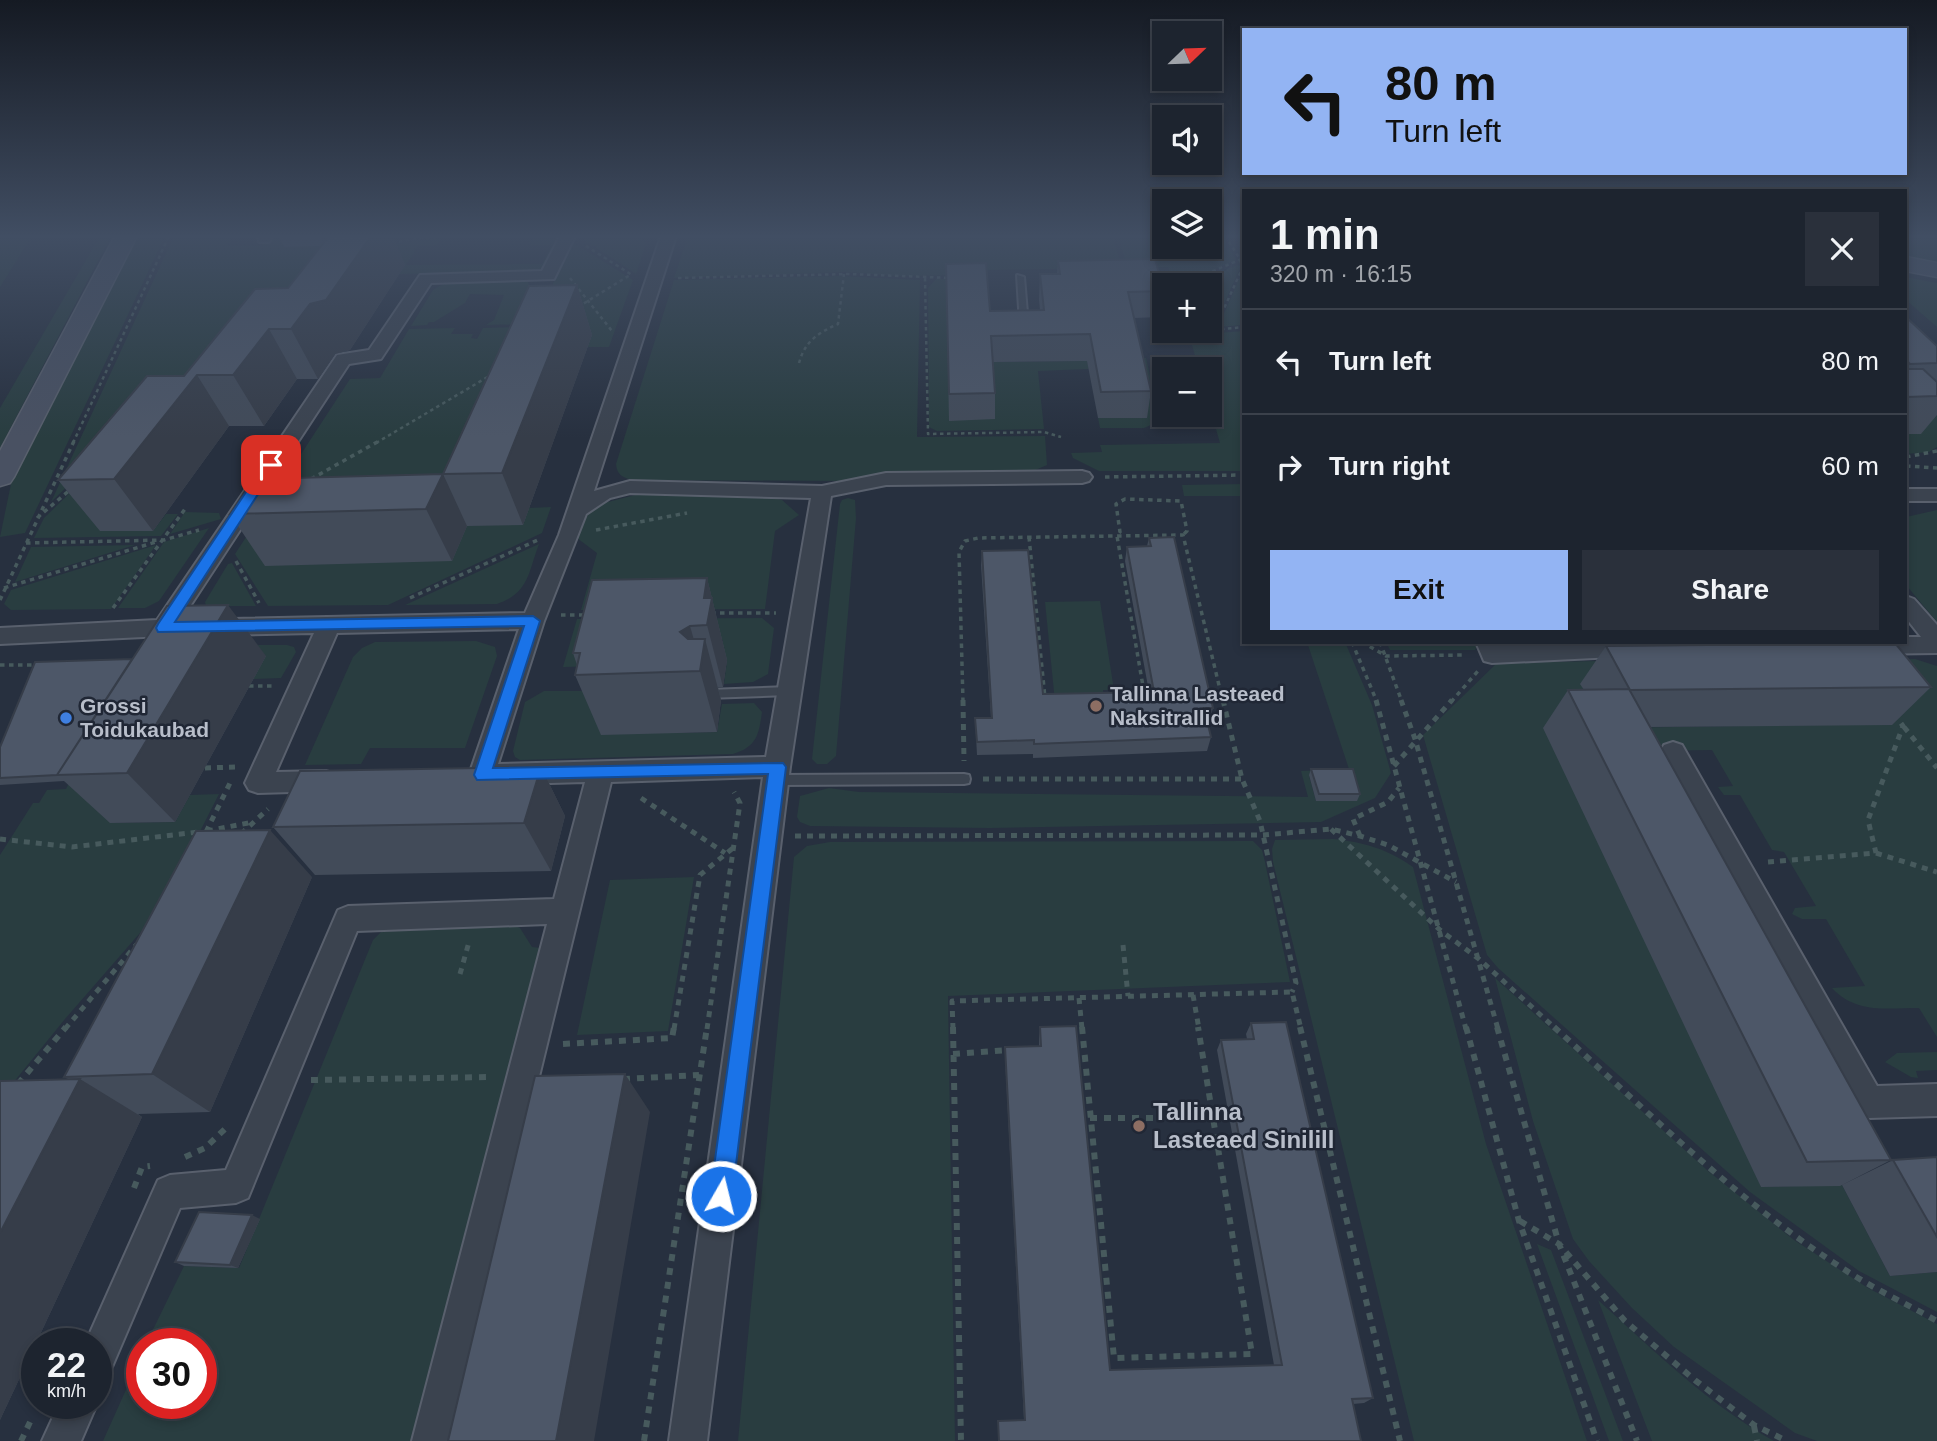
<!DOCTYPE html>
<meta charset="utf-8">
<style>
body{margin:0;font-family:Helvetica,sans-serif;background:#2a303b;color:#f1f3f6;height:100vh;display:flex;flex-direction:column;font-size:26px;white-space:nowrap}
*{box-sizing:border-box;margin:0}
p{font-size:23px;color:#a0a4aa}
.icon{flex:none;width:38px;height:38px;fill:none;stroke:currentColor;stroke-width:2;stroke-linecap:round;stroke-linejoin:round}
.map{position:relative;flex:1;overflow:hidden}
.drawer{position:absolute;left:1242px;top:189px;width:665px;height:455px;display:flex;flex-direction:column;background:#1d242f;border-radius:0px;box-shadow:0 4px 10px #0003,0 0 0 2px #3b414b}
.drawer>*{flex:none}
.guide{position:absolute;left:1242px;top:28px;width:665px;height:147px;border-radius:0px;box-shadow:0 4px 10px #0003,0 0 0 2px #3b414b;background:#93b4f3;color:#111;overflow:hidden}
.needle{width:46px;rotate:67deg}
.buttons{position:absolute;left:1152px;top:21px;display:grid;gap:14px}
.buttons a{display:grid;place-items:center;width:70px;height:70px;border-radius:0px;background:#1d242f;box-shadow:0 4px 10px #0003,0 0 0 2px #3b414b;font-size:35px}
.speed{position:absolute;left:21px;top:1328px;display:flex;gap:14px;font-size:35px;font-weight:700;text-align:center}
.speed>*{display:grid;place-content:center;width:91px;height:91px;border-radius:50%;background:#1d242f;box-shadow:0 4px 10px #0003,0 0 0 2px #3b414b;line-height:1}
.speed small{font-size:18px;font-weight:400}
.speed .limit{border:10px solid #d22;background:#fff;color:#111}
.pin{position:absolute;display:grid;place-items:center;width:60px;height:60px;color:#fff;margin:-30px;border-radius:14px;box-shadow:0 4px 10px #0006}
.me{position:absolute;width:77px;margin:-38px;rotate:8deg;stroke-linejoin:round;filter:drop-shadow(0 0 5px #0008)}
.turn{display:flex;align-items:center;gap:24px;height:147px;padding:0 28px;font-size:32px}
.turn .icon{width:91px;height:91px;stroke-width:2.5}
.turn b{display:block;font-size:49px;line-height:60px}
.round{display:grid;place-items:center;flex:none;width:74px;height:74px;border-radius:0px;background:#2a303b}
.overview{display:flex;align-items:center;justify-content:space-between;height:119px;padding:0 28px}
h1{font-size:42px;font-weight:700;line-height:52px}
.button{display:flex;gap:14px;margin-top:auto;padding:14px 28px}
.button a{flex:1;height:80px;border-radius:0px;background:#93b4f3;color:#111;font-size:28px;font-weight:700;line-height:80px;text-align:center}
.button a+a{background:#2a303b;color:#f1f3f6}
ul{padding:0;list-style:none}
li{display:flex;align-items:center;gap:21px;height:105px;padding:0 28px;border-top:2px solid #3b414b}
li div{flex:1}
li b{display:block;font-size:26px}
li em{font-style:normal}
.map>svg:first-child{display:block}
.green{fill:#293d40;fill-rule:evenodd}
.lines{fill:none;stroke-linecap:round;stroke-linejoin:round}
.lane-casing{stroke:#59606d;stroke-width:4}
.street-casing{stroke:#59606d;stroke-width:4}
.secondary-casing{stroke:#59606d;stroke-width:3}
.path-far3{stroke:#475a5d;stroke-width:2.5;stroke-dasharray:3.5 3.5;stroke-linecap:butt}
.path-far2{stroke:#475a5d;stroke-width:3.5;stroke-dasharray:4.5 4.5;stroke-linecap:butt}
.path-far1{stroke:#475a5d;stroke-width:5;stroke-dasharray:6 6;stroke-linecap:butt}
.path{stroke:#475a5d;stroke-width:6;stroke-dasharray:7 7;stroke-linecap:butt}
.lane{fill:#3b434f;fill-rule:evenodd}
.street{fill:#3b434f;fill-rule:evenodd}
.secondary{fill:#495162;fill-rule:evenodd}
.wall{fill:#424b59}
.shaded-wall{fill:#363d49}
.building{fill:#4d5768;stroke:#363d49;stroke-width:2}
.route{fill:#1a73e8;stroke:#114b97;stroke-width:2}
.education-dot{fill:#8d6e63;stroke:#202735;stroke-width:2.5}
.shop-dot{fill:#3f7fe0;stroke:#202735;stroke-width:2.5}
.labels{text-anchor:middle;stroke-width:5;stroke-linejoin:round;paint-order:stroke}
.poi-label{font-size:21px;font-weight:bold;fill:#b8beca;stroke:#202735;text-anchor:start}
.near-poi-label{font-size:24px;font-weight:bold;fill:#b8beca;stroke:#202735;text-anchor:start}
</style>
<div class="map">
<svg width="1937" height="1441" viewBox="0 0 1937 1441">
<rect width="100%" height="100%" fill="#27303f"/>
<path class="green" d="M0 236H32L0 287Z
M100 236H111L0 448V408Z
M136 236H165L25 533 0 537 11 484Z
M174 236H234L227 246H261L269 236H293L286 247 325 246 320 272 144 413 51 502Z
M688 236H1164V247H1209V236H1222L1236 260 1206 273 1171 274 1168 267 1127 268 1119 238 1114 240 1122 268 985 270 984 275 895 276 848 272 674 278Z
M1906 236H1937V262L1906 257Z
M586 237H633L644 240 646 244 636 274 583 239Z
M533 238H560L549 266 541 271 399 274 405 265 282 338 153 531 166 514H178L161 536 34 538 44 518 105 459 380 248 418 240 441 239 437 245 418 246 406 265 542 264 552 245H530Z
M572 242 633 280 609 347H587L591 335 529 508 551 507 542 533 388 605 268 606 235 554 254 525 441 527Z
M1237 265 1241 266 1213 328H1210L1209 285H1196L1193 276 1214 275Z
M1244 268V325L1218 327Z
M840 276 920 280 917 437 1045 436 1047 465 1033 471 887 472 842 481 632 480C622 477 617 475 616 464L674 280Z
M1906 277 1937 283V327L1906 300Z
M519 279 528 282 529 285 522 324 486 325 494 320 504 295 470 294 465 303 434 322H429L427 325 411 326 433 290 448 281Z
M936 279H972L990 362 1087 361 1089 369 1038 371 1044 429 937 431 929 427 928 288Z
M521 327 454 471 428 491 275 494 350 379 380 378 409 329 455 328 451 334H473L471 338 477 339 483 328Z
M1244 331V471H1099L1073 458 1071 453 1102 452 1100 445 1220 443 1209 405V369H1199L1189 335Z
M1134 358H1146L1160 421 1144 428H1100L1098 418H1147Z
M1937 406V447L1929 452 1906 454V434H1920Z
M1244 484V496H1184L1182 485Z
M639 494 765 496 782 500 799 515 775 531 765 609 581 610 597 553 577 538 585 516 604 503Z
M848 498 855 500 856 518 836 756 827 764H817L812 759 840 504 842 500Z
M1937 510V622L1906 585V517Z
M185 512 219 513 221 519 170 534Z
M209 528 159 601 145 608H118L164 542Z
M539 544C528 573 529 593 497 604L405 605Z
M135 545 15 582 31 547Z
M156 545 111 609 11 610 4 604 11 590Z
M232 563 256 606H206L205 602 228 564Z
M1100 601 1114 690H1103L1104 702H1055L1045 602Z
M762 618 774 628 768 674 753 682 724 684 727 661 720 660 723 640 609 666 563 667 577 619Z
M476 641 495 647 497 656 465 748H370L361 764 305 765 353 657 362 648 375 642Z
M1307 642H1345L1372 705 1391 773 1375 798 1321 822 990 828 810 826 800 822 797 817 800 796 829 788 859 792 1308 797 1301 771 1349 769ZM1309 776 1357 800 1316 801Z
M1386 642H1479L1475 650H1390Z
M184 645H287L294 647 296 652 281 678 253 679 110 823 175 822 190 795 219 794 160 910 65 1019 0 1099V855L33 803H39L47 790 66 789 70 781Z
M1915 659 1937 666V1037L1919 1008C1887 1008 1856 1014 1832 988L1865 986 1826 919H1802L1792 914 1795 908 1816 906 1784 852 1772 850 1740 795H1724L1718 787 1733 786 1712 750 1648 751 1603 728 1891 724 1859 681 1817 661Z
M1599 661 1581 684 1602 727 1761 1187 1842 1185 1890 1276 1937 1272V1312L1859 1271 1750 1192 1498 968 1487 955 1423 735 1497 663Z
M544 691H603L683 733 717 732 722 704 754 703 762 712C759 734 757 747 733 754L520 760 515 757 513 751 525 702Z
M1333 839C1363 842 1388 849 1413 867L1486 1144 1587 1441H1414L1273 862 1272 849 1275 840Z
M1253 841 1262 850 1265 862 1290 982 948 996 955 1441H738L794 857 807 846 830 842Z
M694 877 668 1031 577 1035 610 880Z
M508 922 520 928 532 947 549 949 425 1441H103L142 1354V1404H201V1344H146L184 1266 239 1268 373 940 383 930 394 925Z
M1495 978 1708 1171 1794 1240 1868 1288 1937 1324V1441H1817L1795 1433 1674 1347 1632 1308 1589 1261 1573 1239 1533 1121Z
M1937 1052V1070L1916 1071 1918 1078 1911 1077 1885 1062 1897 1053Z
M1537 1244 1551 1250 1623 1441H1609Z
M1598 1300C1654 1351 1708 1404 1774 1441H1652Z"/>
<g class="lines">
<defs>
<path id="lane" d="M1017 275 1024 277 1028 325 1024 328 1020 325Z
M788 687 794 691 788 695 707 698 701 694 707 690Z
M964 774 969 775 970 779 969 783 964 784 778 785 773 784 772 780 773 776 778 775Z"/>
<path id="street" d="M258 236H273L269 242H259Z
M560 236H575L554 279 431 283 381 359 349 364 181 620 525 613 559 535 661 236H676L594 491 630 481 822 486 886 473 1082 471 1089 473 1092 477 1089 481 1082 483 886 485 831 496 790 767 707 1441H669L763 777 611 782 450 1441H412L547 924 357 931 248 1198 236 1203 180 1208 109 1374 96 1379V1344H85L158 1180 170 1175 226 1170 338 910 348 906 554 899 585 782 482 785 473 782 469 775 519 629 337 633 276 772 326 771 335 774 339 781 335 788 326 791 258 793 249 790 245 783 314 633 164 636 0 644V628L157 620 337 355 369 350 420 275 542 271ZM630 493 811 498 766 757 498 764 544 621 586 514 610 498Z
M1906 489H1937V501H1906Z
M1906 596 1914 599 1937 625V653L1864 654 1856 652 1852 646 1855 642H1906V637H1921L1906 618Z
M1476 642H1499L1500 646 1552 642H1643L1647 648 1643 654 1635 656 1492 663 1484 661Z
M1673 742 1682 745 1877 1086 1937 1084V1116L1869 1118 1858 1113 1660 752 1664 745Z
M96 1403 97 1404 81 1441H42L59 1404Z"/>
<path id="secondary" d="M115 236H137L14 477 10 483 0 486V451Z
M1906 257 1937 263V277L1906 271Z"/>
</defs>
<use href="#lane" class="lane-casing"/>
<use href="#street" class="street-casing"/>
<use href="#secondary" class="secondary-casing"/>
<path class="path-far3" d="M1225 236 1242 262
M392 243 419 238 461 236
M586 246 632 275
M1157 275 1206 274 1244 258
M570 278 612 331
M678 278 849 274 952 278
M925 278 928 434 1044 432 1061 437
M578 307 630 275
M1210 330 1215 328 1243 267 1240 260
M1214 330 1244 327
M1174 333 1205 331
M799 363C805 341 818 333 838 324L844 274
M73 443 169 236
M376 443 491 375"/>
<path class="path-far2" d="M1906 457 1937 451
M1906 466 1937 468
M1105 477 1244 475
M311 479 379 441
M37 518 71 489
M596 530 687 513
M1029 537 1045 698
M26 543 164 540 199 530
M236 561 259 603
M4 588 156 542
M410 598 540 539
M0 600 74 441
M113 608 185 509
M711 613H776
M561 615H587
M1352 642 1377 702
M1362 642 1386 656 1466 655
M1380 642 1402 702
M1771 642 1779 647 1784 642
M0 665H36
M249 686H273
M1144 692 1117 536 1120 532 1116 504 1125 499 1181 501 1187 531 1183 535
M963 702 959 552 965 541 978 538 1183 535 1223 702
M1451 702 1478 671"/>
<path class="path-far1" d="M963 700 964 761
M1223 700 1242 779 1260 821 1296 983 1292 992
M1376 700 1466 1029
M1401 700 1415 739 1498 1029
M1904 727 1937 768
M1394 766 1452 700
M205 768 235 767
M983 779H1242
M641 798 725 853
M1331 829 1440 930 1479 959 1556 1029
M207 831 253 822
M206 832 230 783
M241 834 268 809
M795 836 1263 835 1331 829 1360 836 1388 845 1456 882
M1360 836 1353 819 1388 802 1399 788
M0 839 72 847 198 832
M1876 853 1937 872
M1768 862 1876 853 1868 820 1903 726 1895 715
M1123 945 1128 996
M460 974 469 942
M1193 995 1199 1029
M1079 998 1082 1029
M65 1029 137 944
M674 1029 700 875 733 848
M707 1029 740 803 734 792
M953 1029 952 1001 1292 992 1301 1029"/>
<path class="path" d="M953 1027 961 1441
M1082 1027 1114 1358 1252 1354 1198 1027
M1300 1027 1400 1441
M1466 1027 1519 1221 1597 1441
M1497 1027 1559 1244 1637 1441
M1554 1027C1646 1110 1735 1199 1839 1266 1870 1287 1905 1303 1937 1321
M563 1044 672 1038 674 1027
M953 1054 1008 1050
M623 1079 699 1075
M311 1080 491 1077
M18 1084 66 1027
M1090 1118H1155
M185 1157 205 1148 226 1128
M134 1188 142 1167 150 1166
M1520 1221 1559 1244 1625 1321 1696 1381 1754 1425 1787 1441
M65 1344 70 1333
M1754 1426 1757 1441
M21 1441 31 1420
M644 1441 707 1027"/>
<use href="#lane" class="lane"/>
<use href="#street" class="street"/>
<use href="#secondary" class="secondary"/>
</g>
<path class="wall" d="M279 236H393L405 265 350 350 335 354 318 379H297L264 426H229L153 531H100L58 480 288 288 321 246 284 247Z
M1058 261 1164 291 1160 317 1134 318 1151 391 1147 418H1098L1087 361 993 362 995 393V419L949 421 946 264 990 311 1040 310 1039 300 1040 274H1057Z
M577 285 592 335 523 525 467 526 452 561 265 566 230 514 443 474Z
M1906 317 1937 346V415L1921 434H1906Z
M1149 538 1213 708 1209 721H1207L1211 737 1207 751 1033 758V754L977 755 975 718H991L981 565 982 551 1043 694 1149 692 1125 561 1127 547 1147 546Z
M707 578 727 660 723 687H718L721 700 717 732 601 735 575 675 577 665 573 653Z
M1606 646 1931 687 1892 725 1650 727 1891 1160 1840 1186 1761 1187 1543 728 1568 690H1584L1580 684Z
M266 656 175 822 110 823 64 781 0 785V747L132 659Z
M541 767 565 816 551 871 315 875 273 827Z
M1311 769 1360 794 1357 801H1316L1309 775Z
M312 877 210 1112 138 1114 142 1117 0 1420V1081L68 1079 64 1077Z
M1251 1023 1373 1398 1364 1403 1353 1404 1361 1441H998V1421L1024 1420 1005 1058V1047L1039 1046V1038L1040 1027 1110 1370 1274 1365 1217 1050 1221 1040 1247 1039 1246 1034Z
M1937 1157V1272L1890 1276 1842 1185 1893 1160Z
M260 1219 238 1268 184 1266 175 1262Z"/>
<path class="shaded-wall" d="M320 236H333L325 246Z
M371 236H393L405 265 350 350 335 354 318 379 291 329 310 304Z
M577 285 592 335 523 525 502 473Z
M269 329 297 379 264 426 233 375Z
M197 375 229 426 153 531 114 479Z
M443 474 467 526 452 561 426 509Z
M707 578 727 660 723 687 707 625 704 598Z
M228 605 266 656 175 822 127 773Z
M690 626 701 665 705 639 721 700 717 732 700 671 680 632Z
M541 767 565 816 551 871 524 823Z
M270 830 312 877 210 1112 152 1074Z
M625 1074 650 1112 594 1441H556Z
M80 1079 142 1117 0 1420V1233Z
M252 1215 260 1219 238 1268 230 1265Z"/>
<path class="building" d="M329 236H371L326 300 310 304 291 329H269L233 375H197L114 479 58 480 147 376H184L255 289 288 288Z
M1155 259 1164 291 1128 292 1151 391 1101 392 1090 334 991 336 995 393 949 394 946 264 986 263 990 311 1044 310 1040 274H1060L1058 261Z
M577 285 502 473 443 474 529 286Z
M1906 317 1937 346V363L1910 364 1906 360Z
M1906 369H1923L1937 382V396L1906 397Z
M443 474 426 509 230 514 253 479Z
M1174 537 1213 708H1204L1211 737 1034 744V740L977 742 975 718H992L982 551 1028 550 1043 694 1154 692 1127 547 1151 546 1149 538Z
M707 578 704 598H712L707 625 690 626 680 632 688 639H705L700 671 575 675 580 653H573L592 580Z
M228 605 127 773 57 775 167 606Z
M1895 643 1931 687 1630 690 1606 646Z
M132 659 57 775 0 778V747L35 662Z
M1629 689 1891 1160 1807 1162 1568 690Z
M541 767 524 823 273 827 300 771Z
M1311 769H1353L1360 794H1319Z
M270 830 152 1074 64 1077 196 831Z
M1286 1022 1373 1398 1352 1399 1361 1441H999L998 1421 1025 1420 1005 1047 1041 1046 1040 1027 1076 1026 1110 1370 1282 1365 1221 1040 1254 1039 1251 1023Z
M625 1074 556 1441H448L535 1076Z
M80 1079 0 1233V1081Z
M1937 1157V1237L1893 1160Z
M199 1212 252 1215 230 1265 175 1262Z"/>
<linearGradient id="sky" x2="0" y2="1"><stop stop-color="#151a23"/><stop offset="0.54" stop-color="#414e63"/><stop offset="1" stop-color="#414e63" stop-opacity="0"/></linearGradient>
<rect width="1937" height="438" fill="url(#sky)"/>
<path class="route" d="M271 461 277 465 175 622 533 616 540 621 493 768 783 763 786 767 732 1196 729 1204 721 1207 713 1204 710 1196 768 774 477 780 474 775 524 626 158 632 156 628 158 624 266 462Z"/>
<g class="education-dot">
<circle cx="1096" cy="706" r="7"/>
<circle cx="1139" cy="1126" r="7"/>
</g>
<circle class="shop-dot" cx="66" cy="718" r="7"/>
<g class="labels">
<g class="poi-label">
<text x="1110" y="701">Tallinna Lasteaed<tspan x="1110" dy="24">Naksitrallid</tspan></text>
<text x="80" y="713">Grossi<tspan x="80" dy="24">Toidukaubad</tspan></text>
</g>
<g class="near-poi-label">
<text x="1153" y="1120">Tallinna<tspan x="1153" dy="28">Lasteaed Sinilill</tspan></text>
</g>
</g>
</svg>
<div class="buttons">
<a><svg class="needle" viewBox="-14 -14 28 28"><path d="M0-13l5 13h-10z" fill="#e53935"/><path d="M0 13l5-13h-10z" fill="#a0a4aa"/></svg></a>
<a><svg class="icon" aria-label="sound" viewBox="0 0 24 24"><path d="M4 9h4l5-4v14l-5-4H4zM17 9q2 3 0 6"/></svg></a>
<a><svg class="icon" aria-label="layers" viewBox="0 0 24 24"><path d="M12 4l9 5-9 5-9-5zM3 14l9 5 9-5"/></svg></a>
<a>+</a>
<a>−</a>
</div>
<div class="speed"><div>22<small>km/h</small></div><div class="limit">30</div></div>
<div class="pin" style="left:271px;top:465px;background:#d93025"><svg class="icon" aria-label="arrive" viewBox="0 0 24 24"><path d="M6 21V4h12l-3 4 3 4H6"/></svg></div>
<svg class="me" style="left:721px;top:1196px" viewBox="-20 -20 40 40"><circle r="17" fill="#1a73e8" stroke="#fff" stroke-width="3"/><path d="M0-11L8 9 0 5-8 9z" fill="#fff"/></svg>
<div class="guide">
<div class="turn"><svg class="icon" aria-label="left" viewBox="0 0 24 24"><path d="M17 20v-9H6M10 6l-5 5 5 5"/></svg><div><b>80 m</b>Turn left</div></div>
</div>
<section class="drawer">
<div class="overview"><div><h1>1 min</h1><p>320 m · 16:15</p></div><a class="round"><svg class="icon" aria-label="close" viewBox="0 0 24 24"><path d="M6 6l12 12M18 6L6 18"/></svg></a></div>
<ul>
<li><svg class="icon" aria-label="left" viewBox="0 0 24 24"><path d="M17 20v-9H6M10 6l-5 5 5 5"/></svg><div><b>Turn left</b></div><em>80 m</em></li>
<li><svg class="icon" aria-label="right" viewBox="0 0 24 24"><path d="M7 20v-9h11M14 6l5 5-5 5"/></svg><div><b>Turn right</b></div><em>60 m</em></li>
</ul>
<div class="button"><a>Exit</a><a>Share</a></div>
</section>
</div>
